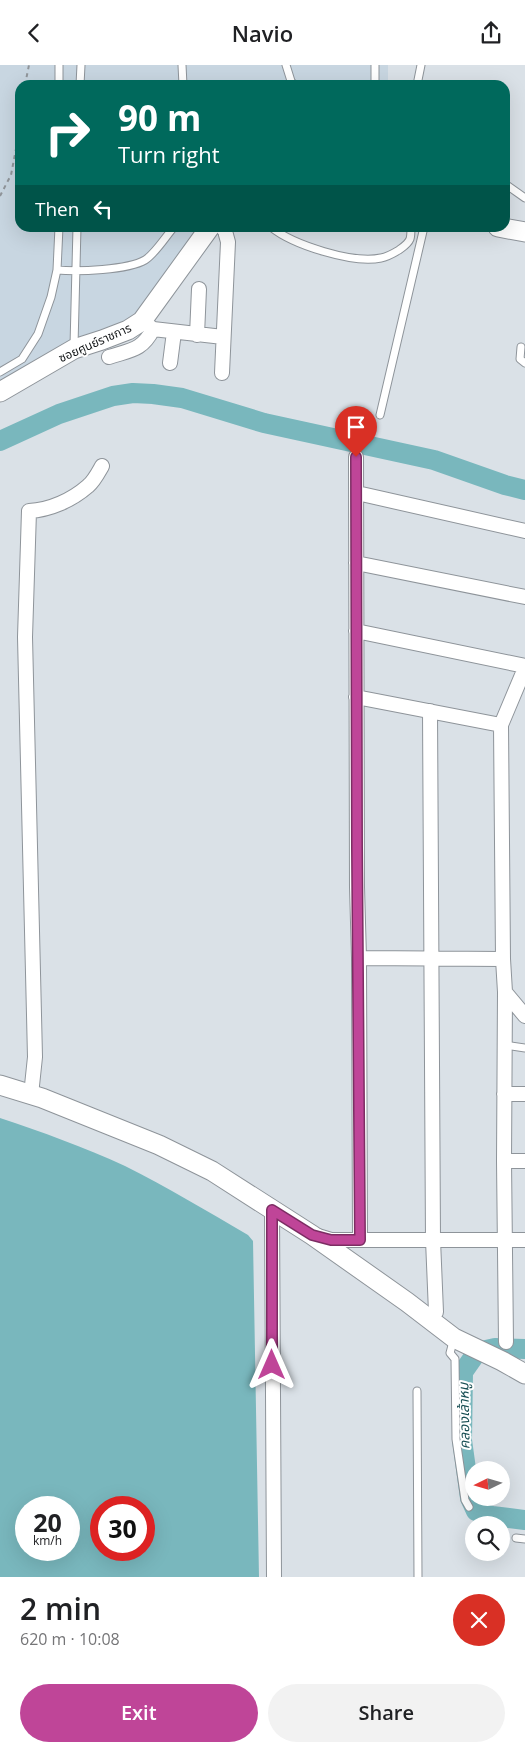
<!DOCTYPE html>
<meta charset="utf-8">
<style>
body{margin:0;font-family:"Open Sans","Noto Sans Thai",sans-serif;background:#f2f2f2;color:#202124;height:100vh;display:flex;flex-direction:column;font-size:19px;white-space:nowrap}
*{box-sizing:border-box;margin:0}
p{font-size:16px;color:#757577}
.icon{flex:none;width:28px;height:28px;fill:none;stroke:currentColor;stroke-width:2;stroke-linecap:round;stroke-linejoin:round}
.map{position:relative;height:1512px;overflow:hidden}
.drawer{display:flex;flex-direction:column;background:#fff;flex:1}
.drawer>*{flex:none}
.guide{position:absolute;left:15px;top:15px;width:495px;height:152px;border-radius:15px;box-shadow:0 5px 20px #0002;background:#00695c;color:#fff;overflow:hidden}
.needle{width:32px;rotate:265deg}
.tools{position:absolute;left:465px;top:1396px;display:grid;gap:10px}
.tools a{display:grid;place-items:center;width:45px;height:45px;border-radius:50%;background:#fff;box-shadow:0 5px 20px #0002;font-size:25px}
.speed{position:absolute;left:15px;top:1431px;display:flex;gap:10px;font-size:25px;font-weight:700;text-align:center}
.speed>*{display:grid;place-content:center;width:65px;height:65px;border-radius:50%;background:#fff;box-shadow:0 5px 20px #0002;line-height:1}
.speed small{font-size:12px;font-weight:400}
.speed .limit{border:8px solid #d22;background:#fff;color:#111}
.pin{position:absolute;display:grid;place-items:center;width:42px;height:42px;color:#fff;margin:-51px -21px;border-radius:50% 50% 50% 0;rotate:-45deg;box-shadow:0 0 5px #0007}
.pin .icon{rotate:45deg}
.me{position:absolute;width:55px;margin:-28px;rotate:0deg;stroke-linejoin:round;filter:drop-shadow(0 0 4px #0008)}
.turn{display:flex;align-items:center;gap:18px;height:105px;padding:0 20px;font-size:22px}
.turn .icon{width:65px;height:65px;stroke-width:2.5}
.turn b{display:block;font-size:35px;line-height:42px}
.then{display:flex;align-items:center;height:48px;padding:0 20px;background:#0003;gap:10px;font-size:19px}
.round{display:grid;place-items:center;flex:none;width:52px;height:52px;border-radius:26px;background:#f2f2f2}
.overview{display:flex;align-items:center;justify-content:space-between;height:85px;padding:0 20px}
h1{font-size:30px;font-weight:600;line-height:38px}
.button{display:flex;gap:10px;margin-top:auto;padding:10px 20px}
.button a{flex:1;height:58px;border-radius:30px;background:#bf4598;color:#fff;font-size:20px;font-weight:600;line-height:58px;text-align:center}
.button a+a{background:#f2f2f2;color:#202124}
header{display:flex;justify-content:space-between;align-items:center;height:65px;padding:0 20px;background:#fff;font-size:22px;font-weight:600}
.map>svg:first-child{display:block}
.built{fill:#c8d6e1}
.water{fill:#79b7bd;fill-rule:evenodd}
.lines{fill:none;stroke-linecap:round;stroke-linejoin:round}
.river{stroke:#79b7bd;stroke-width:20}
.lane-casing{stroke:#8e949a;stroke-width:9}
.street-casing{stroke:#8e949a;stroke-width:16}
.secondary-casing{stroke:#8e949a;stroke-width:21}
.path{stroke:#90959a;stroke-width:2;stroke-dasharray:4 4;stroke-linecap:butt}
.lane{stroke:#fff;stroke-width:7}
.street{stroke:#fff;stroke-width:14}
.secondary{stroke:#fff;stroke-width:19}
.route-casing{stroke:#7c2d63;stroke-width:12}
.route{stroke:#bf4598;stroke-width:9}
.labels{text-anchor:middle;stroke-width:4;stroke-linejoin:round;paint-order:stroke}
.street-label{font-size:12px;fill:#111416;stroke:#fff}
.water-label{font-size:14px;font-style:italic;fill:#194f54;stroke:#fff}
</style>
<header><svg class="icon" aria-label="back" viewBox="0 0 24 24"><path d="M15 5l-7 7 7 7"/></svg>Navio<svg class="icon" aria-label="share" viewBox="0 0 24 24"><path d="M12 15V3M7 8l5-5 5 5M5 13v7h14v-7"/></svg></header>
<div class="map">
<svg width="525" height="1512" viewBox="0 0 525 1512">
<rect width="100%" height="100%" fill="#dae1e7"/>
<path class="built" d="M0 0H388V20H20V162L202 163 136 248 110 268 0 324Z"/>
<path class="water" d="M0 1053C42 1067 84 1082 125 1101 167 1122 207 1146 248 1170L253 1176 259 1512H0ZM26 1442H69V1485H26ZM101 1442H144V1485H101Z"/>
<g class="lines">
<path class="river" d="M0 376 59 349 113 331 133 328 153 329 182 333 264 358 434 395 505 420 525 425
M525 1284 495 1283 477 1287 463 1307 462 1375 470 1433 476 1446 492 1451 525 1455"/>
<defs>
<path id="lane" d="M59 0V20
M182 0 183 20
M286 0 291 16 294 20
M375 0V20
M80 20 81 0
M417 20 421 0
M505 119 525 133
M271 162C293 180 353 199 381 193 387 192 394 188 399 185 403 182 408 179 410 174 411 171 411 166 411 162
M57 205C78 207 128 205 145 195 155 189 166 171 174 162
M74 281 77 162
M521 282 520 294 525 298
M0 307 22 294 38 269 51 232 57 205 59 162
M380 350 424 162
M504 980 525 983
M454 1273 450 1288 455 1294 456 1374 465 1435 469 1442
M417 1326 418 1512
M516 1473 525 1474"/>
<path id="street" d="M142 256 153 264 223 272
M197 270 199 224
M109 292C130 285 142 286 153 264
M170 298 174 267
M222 308 228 177 225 166 222 162
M356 392 357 822 359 893 360 1175
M357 428 525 466
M356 498 525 532
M356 566 525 601
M356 632 501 660
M430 646 433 1175 436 1247
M359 893 503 894
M505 927 525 951
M504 1029H525
M31 1030 35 992 25 572 29 446C50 445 72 435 88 421 94 416 98 408 102 401
M504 1096H525
M272 1145 274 1512
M318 1171 331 1175H525
M506 1277 504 1096 505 927 503 894 501 660 525 603"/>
<path id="secondary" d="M498 162 525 167
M0 327 74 284 102 275 128 265 142 256 210 162
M0 1020 42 1033 159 1080 212 1106 312 1170 407 1237 454 1273 502 1296 525 1309"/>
</defs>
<use href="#lane" class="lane-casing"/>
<use href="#street" class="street-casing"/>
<use href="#secondary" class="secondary-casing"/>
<path class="path" d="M25 20 29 0
M0 131 11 110 20 63"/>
<use href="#lane" class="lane"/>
<use href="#street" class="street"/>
<use href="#secondary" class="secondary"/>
</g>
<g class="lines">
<defs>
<path id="route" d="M272 1300V1145L312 1170 331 1175H360L357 782 356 392"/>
</defs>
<use href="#route" class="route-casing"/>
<use href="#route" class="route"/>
</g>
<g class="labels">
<g class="street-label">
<text transform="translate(95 278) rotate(-24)" y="4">ซอยศูนย์ราชการ</text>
</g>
<g class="water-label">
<text transform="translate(464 1351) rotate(-91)" y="5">คลองเล้าหมู</text>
</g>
</g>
</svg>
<div class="tools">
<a><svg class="needle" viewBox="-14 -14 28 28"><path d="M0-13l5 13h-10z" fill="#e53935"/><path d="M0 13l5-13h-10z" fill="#757577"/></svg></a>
<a><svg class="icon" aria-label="search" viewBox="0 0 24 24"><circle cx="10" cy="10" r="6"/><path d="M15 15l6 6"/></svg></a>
</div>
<div class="speed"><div>20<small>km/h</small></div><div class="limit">30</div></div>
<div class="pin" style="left:356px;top:392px;background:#d93025"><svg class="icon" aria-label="arrive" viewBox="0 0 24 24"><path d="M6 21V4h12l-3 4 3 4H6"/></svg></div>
<svg class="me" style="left:272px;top:1300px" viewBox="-20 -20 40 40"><path d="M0-17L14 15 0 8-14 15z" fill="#bf4598" stroke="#fff" stroke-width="4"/></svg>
<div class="guide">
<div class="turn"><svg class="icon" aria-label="right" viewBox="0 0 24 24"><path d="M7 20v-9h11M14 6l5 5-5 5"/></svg><div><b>90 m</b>Turn right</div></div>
<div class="then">Then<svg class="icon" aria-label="left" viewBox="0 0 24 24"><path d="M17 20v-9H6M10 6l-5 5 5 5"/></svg></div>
</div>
</div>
<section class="drawer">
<div class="overview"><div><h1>2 min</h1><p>620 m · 10:08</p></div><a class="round" style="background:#d93025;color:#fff"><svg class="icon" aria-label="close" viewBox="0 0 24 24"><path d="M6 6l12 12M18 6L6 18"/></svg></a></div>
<div class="button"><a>Exit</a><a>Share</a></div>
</section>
